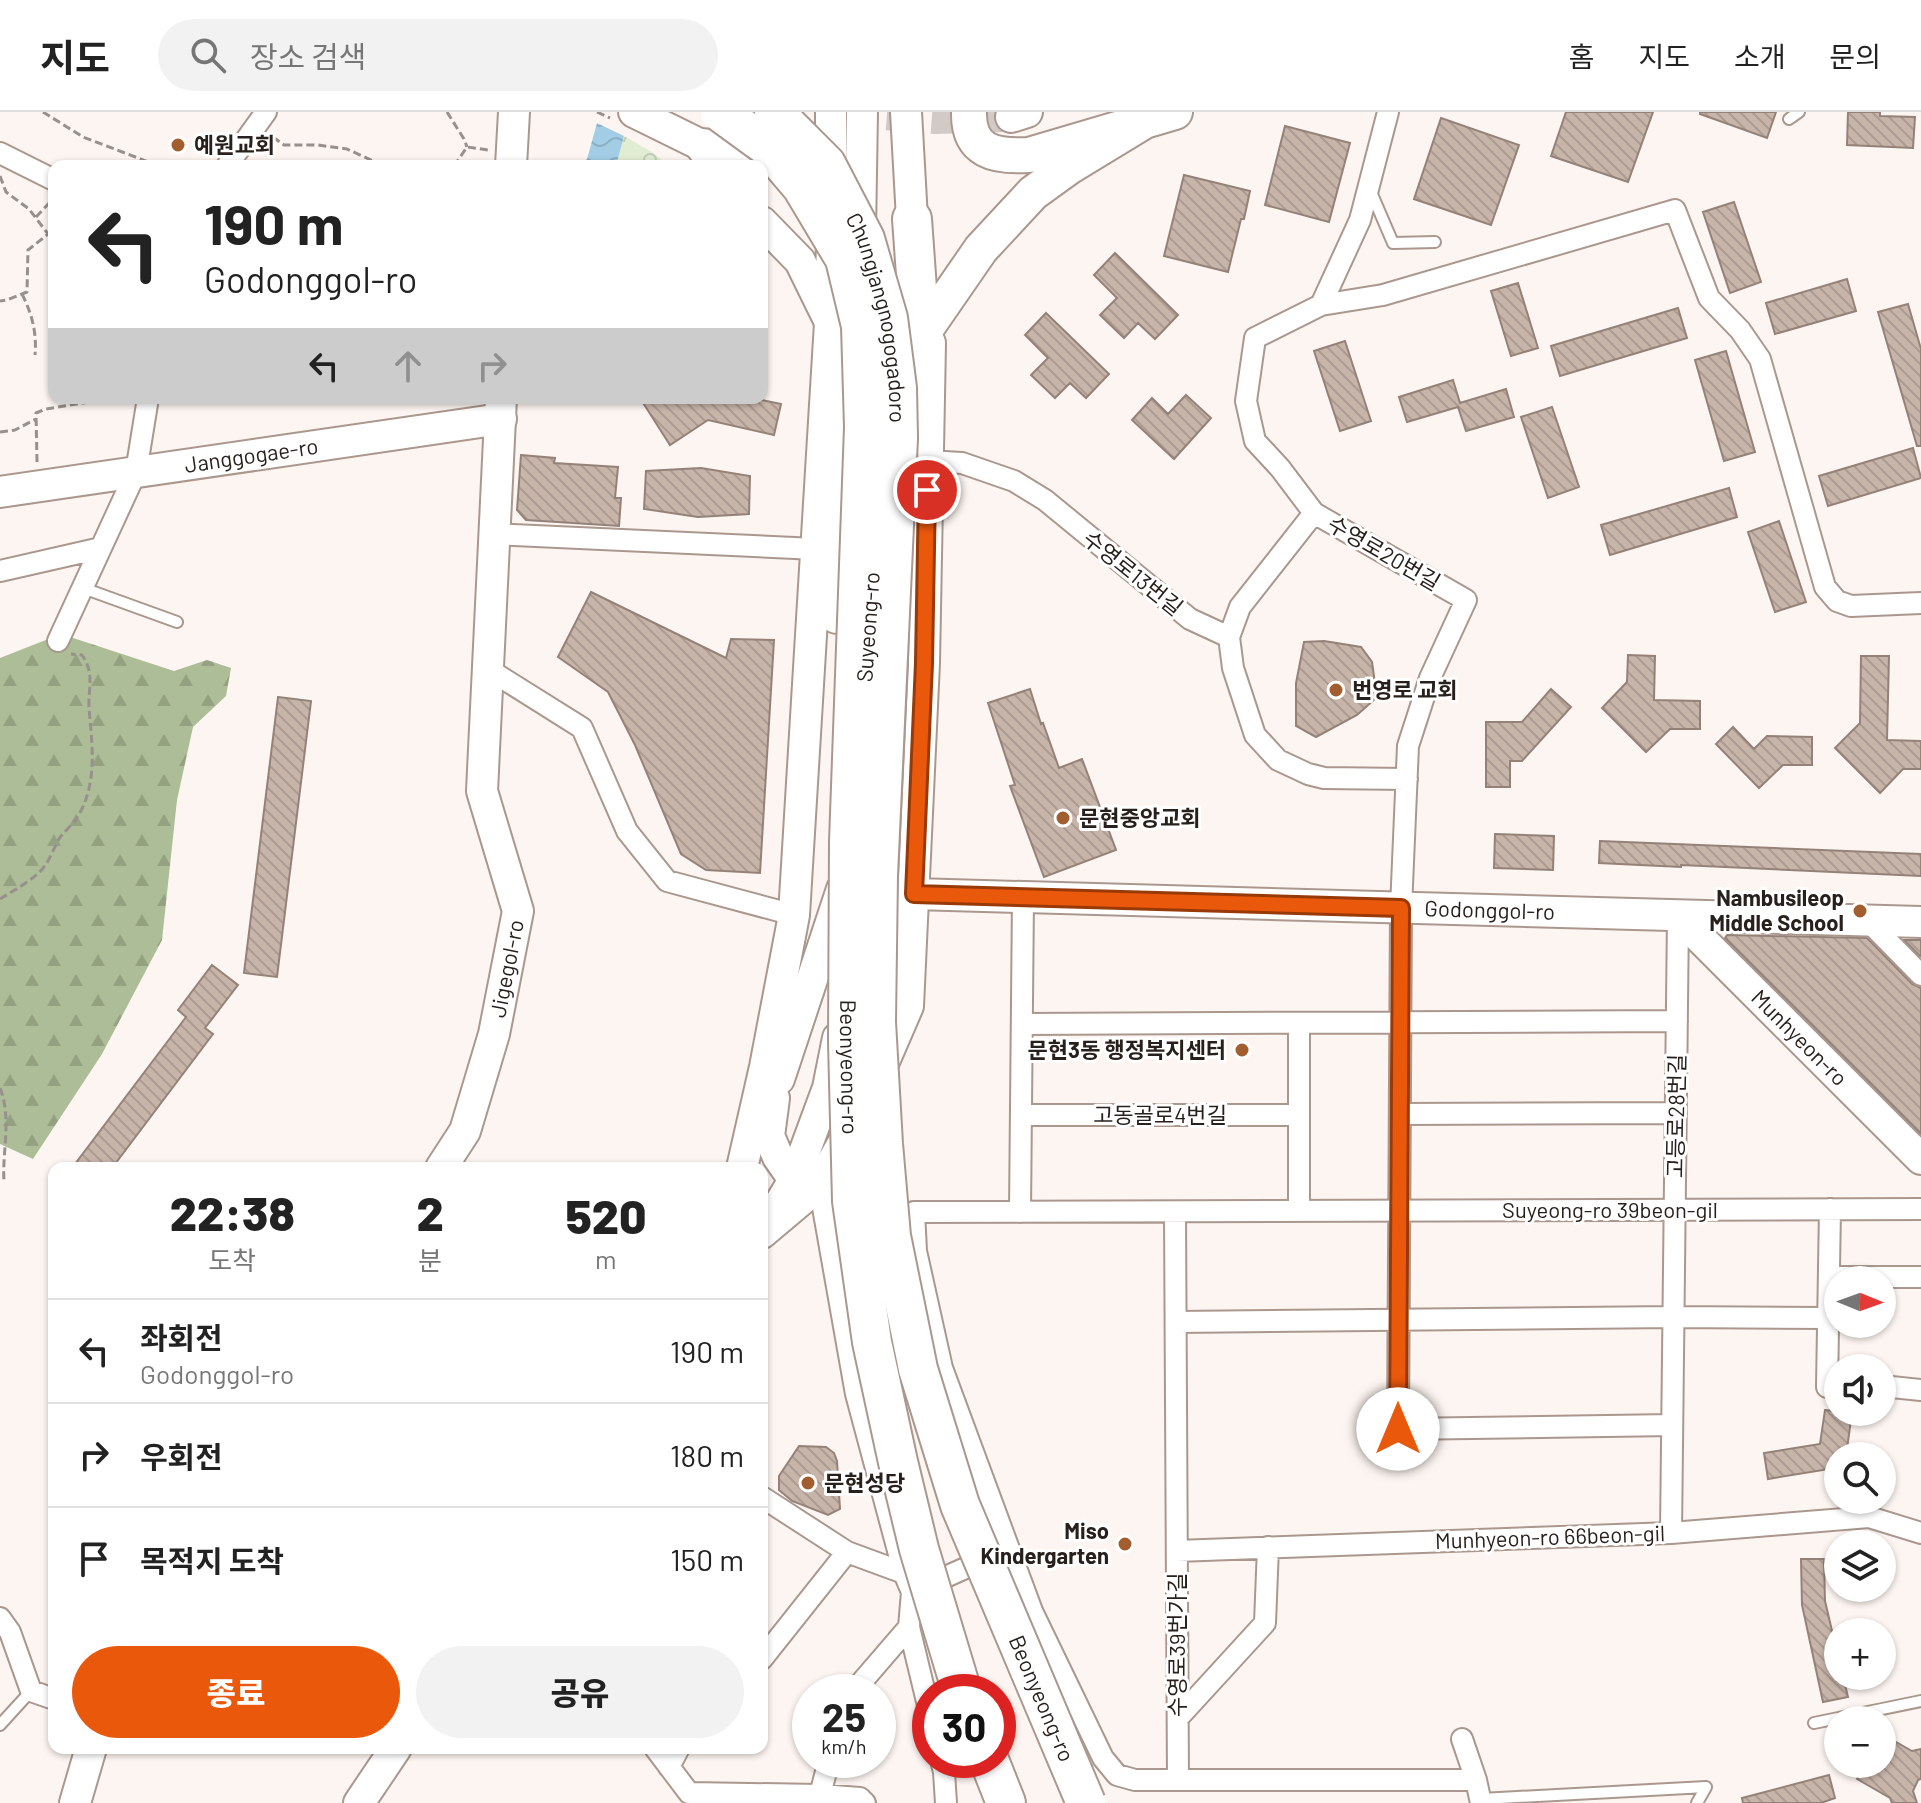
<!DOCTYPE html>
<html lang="ko">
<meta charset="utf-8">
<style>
body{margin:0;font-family:Barlow,"Noto Sans KR",sans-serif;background:#f2f2f2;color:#222;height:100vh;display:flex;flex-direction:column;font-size:30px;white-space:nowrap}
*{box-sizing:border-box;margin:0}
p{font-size:26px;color:#767676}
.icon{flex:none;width:44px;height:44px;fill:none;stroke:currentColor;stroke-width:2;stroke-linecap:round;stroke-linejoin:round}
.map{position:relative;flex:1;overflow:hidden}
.panel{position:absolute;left:48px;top:1050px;width:720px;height:592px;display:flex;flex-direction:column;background:#fff;border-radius:16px;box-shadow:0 2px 6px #0004}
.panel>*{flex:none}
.top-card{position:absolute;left:48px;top:48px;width:720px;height:244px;border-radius:16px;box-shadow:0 2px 6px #0004;background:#fff;color:#222;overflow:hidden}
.needle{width:52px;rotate:91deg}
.controls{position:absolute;left:1824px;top:1154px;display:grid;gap:16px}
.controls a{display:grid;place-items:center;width:72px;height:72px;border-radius:50%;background:#fff;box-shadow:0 2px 6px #0004;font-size:40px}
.speed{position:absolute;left:792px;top:1562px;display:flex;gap:16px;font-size:40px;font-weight:700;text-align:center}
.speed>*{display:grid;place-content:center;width:104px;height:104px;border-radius:50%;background:#fff;box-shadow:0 2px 6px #0004;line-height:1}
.speed small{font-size:20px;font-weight:400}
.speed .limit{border:12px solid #d22;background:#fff;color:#111}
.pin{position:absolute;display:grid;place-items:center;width:68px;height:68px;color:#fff;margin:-34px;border:4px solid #fff;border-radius:50%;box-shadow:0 2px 8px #0007}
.me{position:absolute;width:88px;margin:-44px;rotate:0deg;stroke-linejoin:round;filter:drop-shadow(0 0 6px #0008)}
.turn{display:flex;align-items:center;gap:28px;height:168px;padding:0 24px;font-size:36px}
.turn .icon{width:104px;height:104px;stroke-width:2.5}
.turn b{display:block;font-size:56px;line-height:68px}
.lanes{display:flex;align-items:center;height:76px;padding:0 24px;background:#0003;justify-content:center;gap:40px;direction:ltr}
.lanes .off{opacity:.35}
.eta{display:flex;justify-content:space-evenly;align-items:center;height:136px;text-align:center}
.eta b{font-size:48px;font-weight:800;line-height:56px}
.button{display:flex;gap:16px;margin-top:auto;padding:16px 24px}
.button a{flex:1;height:92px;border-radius:48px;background:#ea580c;color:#fff;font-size:32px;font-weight:800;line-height:92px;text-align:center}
.button a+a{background:#f2f2f2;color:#222}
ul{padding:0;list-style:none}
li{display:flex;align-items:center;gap:24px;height:104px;padding:0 24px;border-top:2px solid #e0e0e0}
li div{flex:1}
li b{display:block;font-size:30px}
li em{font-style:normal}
header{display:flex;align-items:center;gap:48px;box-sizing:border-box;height:112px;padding:0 40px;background:#fff;border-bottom:2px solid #e0e0e0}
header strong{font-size:38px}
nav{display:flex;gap:44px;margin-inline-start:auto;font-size:28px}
.search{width:560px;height:72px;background:#f2f2f2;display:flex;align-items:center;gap:20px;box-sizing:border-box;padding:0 28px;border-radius:44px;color:#767676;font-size:30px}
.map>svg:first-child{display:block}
.forest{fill:url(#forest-firs)}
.park{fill:url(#park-crowns)}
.water{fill:url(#water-waves)}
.building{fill:url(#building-back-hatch);stroke:#948278;stroke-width:2}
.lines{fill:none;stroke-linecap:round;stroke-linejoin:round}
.secondary-tunnel{stroke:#d2cac7;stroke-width:30;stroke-dasharray:30 15;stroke-linecap:butt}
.lane-casing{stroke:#aa988e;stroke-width:14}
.street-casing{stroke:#aa988e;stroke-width:24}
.secondary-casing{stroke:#aa988e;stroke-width:34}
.primary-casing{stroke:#aa988e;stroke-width:38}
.highway-casing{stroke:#aa988e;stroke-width:42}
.path{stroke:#98908c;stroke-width:3;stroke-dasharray:8 4;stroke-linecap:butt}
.lane{stroke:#fff;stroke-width:10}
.street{stroke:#fff;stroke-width:20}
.secondary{stroke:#fff;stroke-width:30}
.primary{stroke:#fff;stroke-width:34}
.highway{stroke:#fff;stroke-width:38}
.highway-bridge-casing{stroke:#aa988e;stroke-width:42;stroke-linecap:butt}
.highway-bridge{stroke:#fff;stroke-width:38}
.route-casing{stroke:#983908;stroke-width:20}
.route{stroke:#ea580c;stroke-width:14}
.poi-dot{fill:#a25e2e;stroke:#fff;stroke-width:3}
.labels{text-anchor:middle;stroke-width:6;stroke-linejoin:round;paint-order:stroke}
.poi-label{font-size:22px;font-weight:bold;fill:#28201d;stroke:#fff;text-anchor:start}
.street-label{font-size:22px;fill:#28201d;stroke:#fff}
</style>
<header>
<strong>지도</strong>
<div class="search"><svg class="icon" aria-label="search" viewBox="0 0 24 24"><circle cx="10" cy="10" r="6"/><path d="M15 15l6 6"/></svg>장소 검색</div>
<nav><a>홈</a><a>지도</a><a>소개</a><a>문의</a></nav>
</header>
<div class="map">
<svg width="1921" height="1691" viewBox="0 0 1921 1691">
<defs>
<pattern id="forest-firs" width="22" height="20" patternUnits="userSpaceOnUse" patternTransform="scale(2)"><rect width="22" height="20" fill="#acbd97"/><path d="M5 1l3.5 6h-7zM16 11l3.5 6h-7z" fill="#94a282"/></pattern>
<pattern id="park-crowns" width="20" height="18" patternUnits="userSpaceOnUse" patternTransform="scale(2)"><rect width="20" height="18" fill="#e1edd3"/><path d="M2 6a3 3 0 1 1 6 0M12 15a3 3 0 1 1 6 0" fill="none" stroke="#c1cbb5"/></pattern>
<pattern id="water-waves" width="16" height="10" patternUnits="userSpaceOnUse" patternTransform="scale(2)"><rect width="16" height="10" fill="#a3cde5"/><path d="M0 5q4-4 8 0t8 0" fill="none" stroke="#8cb0c4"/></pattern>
<pattern id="building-back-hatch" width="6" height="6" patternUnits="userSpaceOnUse" patternTransform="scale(2)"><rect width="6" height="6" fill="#c8b5aa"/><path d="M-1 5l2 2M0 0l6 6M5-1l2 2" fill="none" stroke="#ac9b92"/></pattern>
</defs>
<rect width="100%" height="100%" fill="#fdf5f1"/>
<path class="forest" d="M61 522 174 559 207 548 231 556 226 584 193 615 177 688 162 828 102 942 33 1047 0 1032V546Z"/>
<path class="park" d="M624 24 652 40 669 54H616Z"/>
<path class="water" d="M597 11 624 24 616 54H577L587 47Z"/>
<path class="building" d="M1566 0H1653L1628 70 1551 44Z
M1700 0H1776L1767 26 1700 2Z
M1848 0H1880V4L1915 5 1913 36 1847 33Z
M1441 6 1519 33 1491 113 1414 87Z
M1285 14 1350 31 1329 110 1265 93Z
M1184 63 1250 79 1244 107H1241L1228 160 1164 144Z
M1734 90 1761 170 1730 181 1703 100Z
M1115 141 1178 203 1155 227 1138 211 1124 226 1100 203 1117 186 1094 163Z
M1847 167 1856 199 1775 222 1766 191Z
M1518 171 1538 236 1511 244 1491 179Z
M1908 192 1921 237V334H1917L1878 200Z
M1678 196 1687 226 1560 264 1551 234Z
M1046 201 1109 262 1086 286 1070 271 1055 286 1031 263 1048 246 1025 223Z
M1345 229 1371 309 1340 319 1314 239Z
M1726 239 1755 340 1724 349 1695 248Z
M1453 268 1460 291 1506 277 1514 305 1466 319 1458 295 1407 310 1399 285Z
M1186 283 1211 306 1174 347 1132 308 1152 286 1168 302Z
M640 286H752L781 292 774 323 708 308 670 333Z
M1552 295 1579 375 1548 386 1521 305Z
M1913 336 1921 366 1828 394 1819 364Z
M521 343 555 346 554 351 618 355 615 386H621L619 414 526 408 517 398Z
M701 356 750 364 749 402 698 405 644 397 646 359Z
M1729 376 1737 405 1610 443 1601 413Z
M1779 409 1806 490 1775 500 1748 420Z
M591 480 726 546 731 527 774 528 760 761 706 758 681 742 635 633 608 580 558 545Z
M1324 529 1361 535 1372 550 1377 585 1357 603 1316 625 1296 614V571L1304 530Z
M1628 543 1655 544 1654 588 1700 589V617H1670L1646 640 1602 596 1627 570Z
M1861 544H1889L1887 628 1921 629V657H1903L1880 681 1835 636 1860 611Z
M1030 577 1041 612 1043 611 1059 656 1082 647 1116 738 1044 765 1010 674 1015 673 988 591Z
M1551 577 1571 595 1522 649H1510V675H1486V610H1522Z
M278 585 311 589 277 865 244 861Z
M1733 615 1754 637 1767 624 1812 625V653H1783L1759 676 1716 632Z
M1495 722 1554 724 1553 758 1494 756Z
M1600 729 1921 742V764L1681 753V755L1599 751Z
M1727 823 1867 826 1912 872 1921 876V1022L1725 826Z
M1904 828H1921V844H1920Z
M212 853 238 873 205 916 213 922 112 1056H72L186 905 178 898Z
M1825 1298 1852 1301 1846 1344H1838V1361L1829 1357 1768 1367 1764 1341 1820 1332Z
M799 1334 826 1335 834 1341 837 1349 840 1397 828 1403 792 1389 779 1378V1364Z
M1801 1447H1824L1825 1489 1838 1544V1564H1843L1848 1585 1823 1590 1802 1493Z
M1882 1622 1912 1639 1921 1637V1667L1918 1668 1913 1679 1917 1691H1892L1890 1686 1857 1667 1866 1652H1882Z
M1829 1663 1835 1686 1821 1691H1743L1742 1686Z"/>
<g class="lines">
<path class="secondary-tunnel" d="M842 0 935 7 1011 5"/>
<defs>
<path id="lane" d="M1789 7 1799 0
M1371 80 1393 131 1435 130
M83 476 177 510
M1814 1611 1921 1589
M0 1613 31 1579
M1481 1687 1706 1675
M1697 1691 1706 1675"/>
<path id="street" d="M1388 0 1360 108 1321 193 1255 226 1246 289 1255 329 1280 356 1314 401 1466 488 1430 566 1408 634 1401 796 1398 1317 1672 1313
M0 41 54 68
M227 54 266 0
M1321 193 1383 183 1675 98 1709 186 1740 218 1760 247 1825 475 1837 489 1851 494 1921 491
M927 349 962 351 1014 369 1045 388 1190 507 1229 525 1233 556 1255 623 1278 648 1308 662 1324 666 1407 667
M494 422 816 437
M0 459 101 436
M1229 525 1240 495 1314 401
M58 529 136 360 148 286
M488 557 582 616 627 719 667 769 794 803
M1868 809 1921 863
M1022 912 1677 909
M1299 912V1099
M1400 1002 1676 1001
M1021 1003H1299
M819 1073 856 1282 904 1461 912 1480 990 1445
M1830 1097 1827 1275 1838 1274
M1020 1100 1023 785
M1175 1100 1178 1668
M1829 1165H1921
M1176 1210 1673 1205 1828 1206
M1882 1274 1921 1278
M762 1385 847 1440 904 1461
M1671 1421 1678 804
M1177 1439 1671 1421 1869 1405 1921 1421
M912 1480 909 1515 930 1602
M0 1506 10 1520 31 1579 54 1587
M762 1547 847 1440
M853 1580 909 1515
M1178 1606 1265 1511 1268 1435
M1462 1627 1476 1668 1481 1691
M655 1636 689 1681 820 1683 860 1686 865 1691
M941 1648 944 1660 946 1691
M669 1655 679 1636
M1476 1668H1135L1117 1663 1103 1646 1032 1499 942 1256 916 1139 914 1100 1921 1097
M820 1683 829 1648"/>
<g id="secondary">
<path d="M634 0 699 32 716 54"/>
<path d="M831 0V70"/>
<path d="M906 0 912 107 916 128"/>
<path d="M1011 5 1027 0"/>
<path d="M699 32 773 37"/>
<path d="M511 54 514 0"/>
<path d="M762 110 800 149 828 206"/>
<path d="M860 120 862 0"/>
<path id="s1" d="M0 380 501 307"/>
<path id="s2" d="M914 782 1921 810"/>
<path id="s3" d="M1678 804 1921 1047"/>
<path d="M879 961 908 894 924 551 930 231"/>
<path d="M779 967 842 777"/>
<path d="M774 986 769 1024 778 1045 794 1068 809 1071"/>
<path id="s4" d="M441 1056 465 1019 494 922 518 799 482 679 501 286"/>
<path d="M742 1056 765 955 794 803 830 211 832 130"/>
<path d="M774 1101 794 1068 828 976 838 926"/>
<path d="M762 1121 819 1073 853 1014"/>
<path d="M75 1691 91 1636"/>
<path d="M359 1691 396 1636"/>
</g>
<path id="primary" d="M969 0C968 40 995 45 1029 43L1175 0
M914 234 981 137 1033 81 1069 55 1143 10"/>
<path id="highway" d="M912 107 917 177 912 267
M837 502 846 277
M989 1648 1006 1691"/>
</defs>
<use href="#lane" class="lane-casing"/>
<use href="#street" class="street-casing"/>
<use href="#secondary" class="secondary-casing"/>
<use href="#primary" class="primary-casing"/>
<use href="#highway" class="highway-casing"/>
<path class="path" d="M43 0 83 25 159 54
M447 0 464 27 467 35
M597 0 610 6
M273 25 284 33H318L347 37 384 54H395
M454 54 467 35 488 38
M0 64 6 80 29 97 48 122 28 138 27 180 7 188 0 189
M36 105 52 88
M22 182C32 202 37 221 35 243
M0 320 15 318 36 307
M37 350 36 301 46 297 89 290 92 286
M0 787C14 778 34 768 44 755 50 747 54 736 59 727 64 719 73 713 78 704 98 671 92 632 89 596 88 575 95 562 82 543L71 542
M0 976C12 1006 2 1039 4 1070"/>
<use href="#lane" class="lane"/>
<use href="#street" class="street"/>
<use href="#secondary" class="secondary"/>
<use href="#primary" class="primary"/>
<use href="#highway" class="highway"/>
<defs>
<g id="highway-bridge">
<path id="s5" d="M720 0 768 35 802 75 845 147 861 214 864 315 849 730 848 930 852 1089 872 1230 898 1350 919 1437 962 1580"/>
<path id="s6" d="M774 0 826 52 865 127 888 206 897 276 898 326 878 763 876 910 883 1032 891 1124 918 1257 960 1393 1086 1691"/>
</g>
</defs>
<use href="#highway-bridge" class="highway-bridge-casing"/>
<use href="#highway-bridge" class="highway-bridge"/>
</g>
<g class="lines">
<defs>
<path id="route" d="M927 378 924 551 914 782 1401 796 1398 1317"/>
</defs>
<use href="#route" class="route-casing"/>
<use href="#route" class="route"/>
</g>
<g class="poi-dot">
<circle cx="178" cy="33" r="8"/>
<circle cx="1336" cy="578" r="8"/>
<circle cx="1063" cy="706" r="8"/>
<circle cx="1860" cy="799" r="8"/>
<circle cx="1242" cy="938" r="8"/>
<circle cx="808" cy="1371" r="8"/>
<circle cx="1125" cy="1432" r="8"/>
</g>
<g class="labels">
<g class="poi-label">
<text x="194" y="41">예원교회</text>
<text x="1352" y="586">번영로 교회</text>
<text x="1079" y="714">문현중앙교회</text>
<text x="1844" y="794" text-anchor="end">Nambusileop<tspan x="1844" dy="25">Middle School</tspan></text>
<text x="1226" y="946" text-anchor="end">문현3동 행정복지센터</text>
<text x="824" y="1379">문현성당</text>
<text x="1109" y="1427" text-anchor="end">Miso<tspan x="1109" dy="25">Kindergarten</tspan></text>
</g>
<g class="street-label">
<text dy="8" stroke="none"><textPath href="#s6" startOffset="238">Chungjangnogogadoro</textPath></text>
<text dy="8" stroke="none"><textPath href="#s1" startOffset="254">Janggogae-ro</textPath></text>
<text transform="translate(1384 441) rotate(30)" y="8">수영로20번길</text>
<text transform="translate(1133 461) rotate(39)" y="8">수영로13번길</text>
<text transform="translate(868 515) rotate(-86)" y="8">Suyeong-ro</text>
<text dy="8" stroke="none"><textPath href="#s2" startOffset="576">Godonggol-ro</textPath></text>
<text dy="8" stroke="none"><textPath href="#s4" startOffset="212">Jigegol-ro</textPath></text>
<text dy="8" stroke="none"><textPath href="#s3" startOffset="172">Munhyeon-ro</textPath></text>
<text dy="8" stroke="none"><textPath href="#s5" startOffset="1006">Beonyeong-ro</textPath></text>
<text x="1160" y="1011">고동골로4번길</text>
<text transform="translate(1676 1004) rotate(-89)" y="8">고등로28번길</text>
<text x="1610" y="1106">Suyeong-ro 39beon-gil</text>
<text transform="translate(1550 1425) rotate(-2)" y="8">Munhyeon-ro 66beon-gil</text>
<text transform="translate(1177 1533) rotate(-90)" y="8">수영로39번가길</text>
<text dy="8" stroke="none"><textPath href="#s6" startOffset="1648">Beonyeong-ro</textPath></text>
</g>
</g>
</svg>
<div class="controls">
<a><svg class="needle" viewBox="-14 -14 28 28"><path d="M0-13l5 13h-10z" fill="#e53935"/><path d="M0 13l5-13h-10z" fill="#767676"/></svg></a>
<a><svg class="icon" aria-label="sound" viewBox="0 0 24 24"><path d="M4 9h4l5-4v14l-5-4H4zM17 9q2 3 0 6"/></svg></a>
<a><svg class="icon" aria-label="search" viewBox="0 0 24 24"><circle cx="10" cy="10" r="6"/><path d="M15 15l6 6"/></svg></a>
<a><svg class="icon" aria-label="layers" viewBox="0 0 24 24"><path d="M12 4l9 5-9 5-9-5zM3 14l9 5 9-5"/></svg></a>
<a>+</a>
<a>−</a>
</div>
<div class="speed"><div>25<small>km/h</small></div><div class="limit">30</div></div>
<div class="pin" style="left:927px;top:378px;background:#d93025"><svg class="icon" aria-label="arrive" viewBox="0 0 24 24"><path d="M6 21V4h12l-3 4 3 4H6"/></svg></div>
<svg class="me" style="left:1398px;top:1317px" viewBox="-20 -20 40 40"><circle r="19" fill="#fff"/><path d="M0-13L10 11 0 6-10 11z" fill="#ea580c"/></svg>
<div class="top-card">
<div class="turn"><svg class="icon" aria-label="left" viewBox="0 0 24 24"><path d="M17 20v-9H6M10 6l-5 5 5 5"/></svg><div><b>190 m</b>Godonggol-ro</div></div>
<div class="lanes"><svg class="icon" aria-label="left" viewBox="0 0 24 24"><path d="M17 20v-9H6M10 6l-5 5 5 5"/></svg><svg class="icon off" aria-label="ahead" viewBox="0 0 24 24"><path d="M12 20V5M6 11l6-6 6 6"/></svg><svg class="icon off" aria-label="right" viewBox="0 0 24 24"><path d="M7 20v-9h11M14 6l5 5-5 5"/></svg></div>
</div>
<section class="panel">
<div class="eta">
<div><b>22:38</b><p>도착</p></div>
<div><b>2</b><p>분</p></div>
<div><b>520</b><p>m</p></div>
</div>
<ul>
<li><svg class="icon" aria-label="left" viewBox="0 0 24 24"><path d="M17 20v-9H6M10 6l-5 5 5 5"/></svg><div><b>좌회전</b><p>Godonggol-ro</p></div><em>190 m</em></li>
<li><svg class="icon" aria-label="right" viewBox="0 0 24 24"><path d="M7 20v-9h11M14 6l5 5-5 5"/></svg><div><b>우회전</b></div><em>180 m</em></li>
<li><svg class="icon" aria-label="arrive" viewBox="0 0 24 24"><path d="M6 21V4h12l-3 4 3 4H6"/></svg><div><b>목적지 도착</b></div><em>150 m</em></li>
</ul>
<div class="button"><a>종료</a><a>공유</a></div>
</section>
</div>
